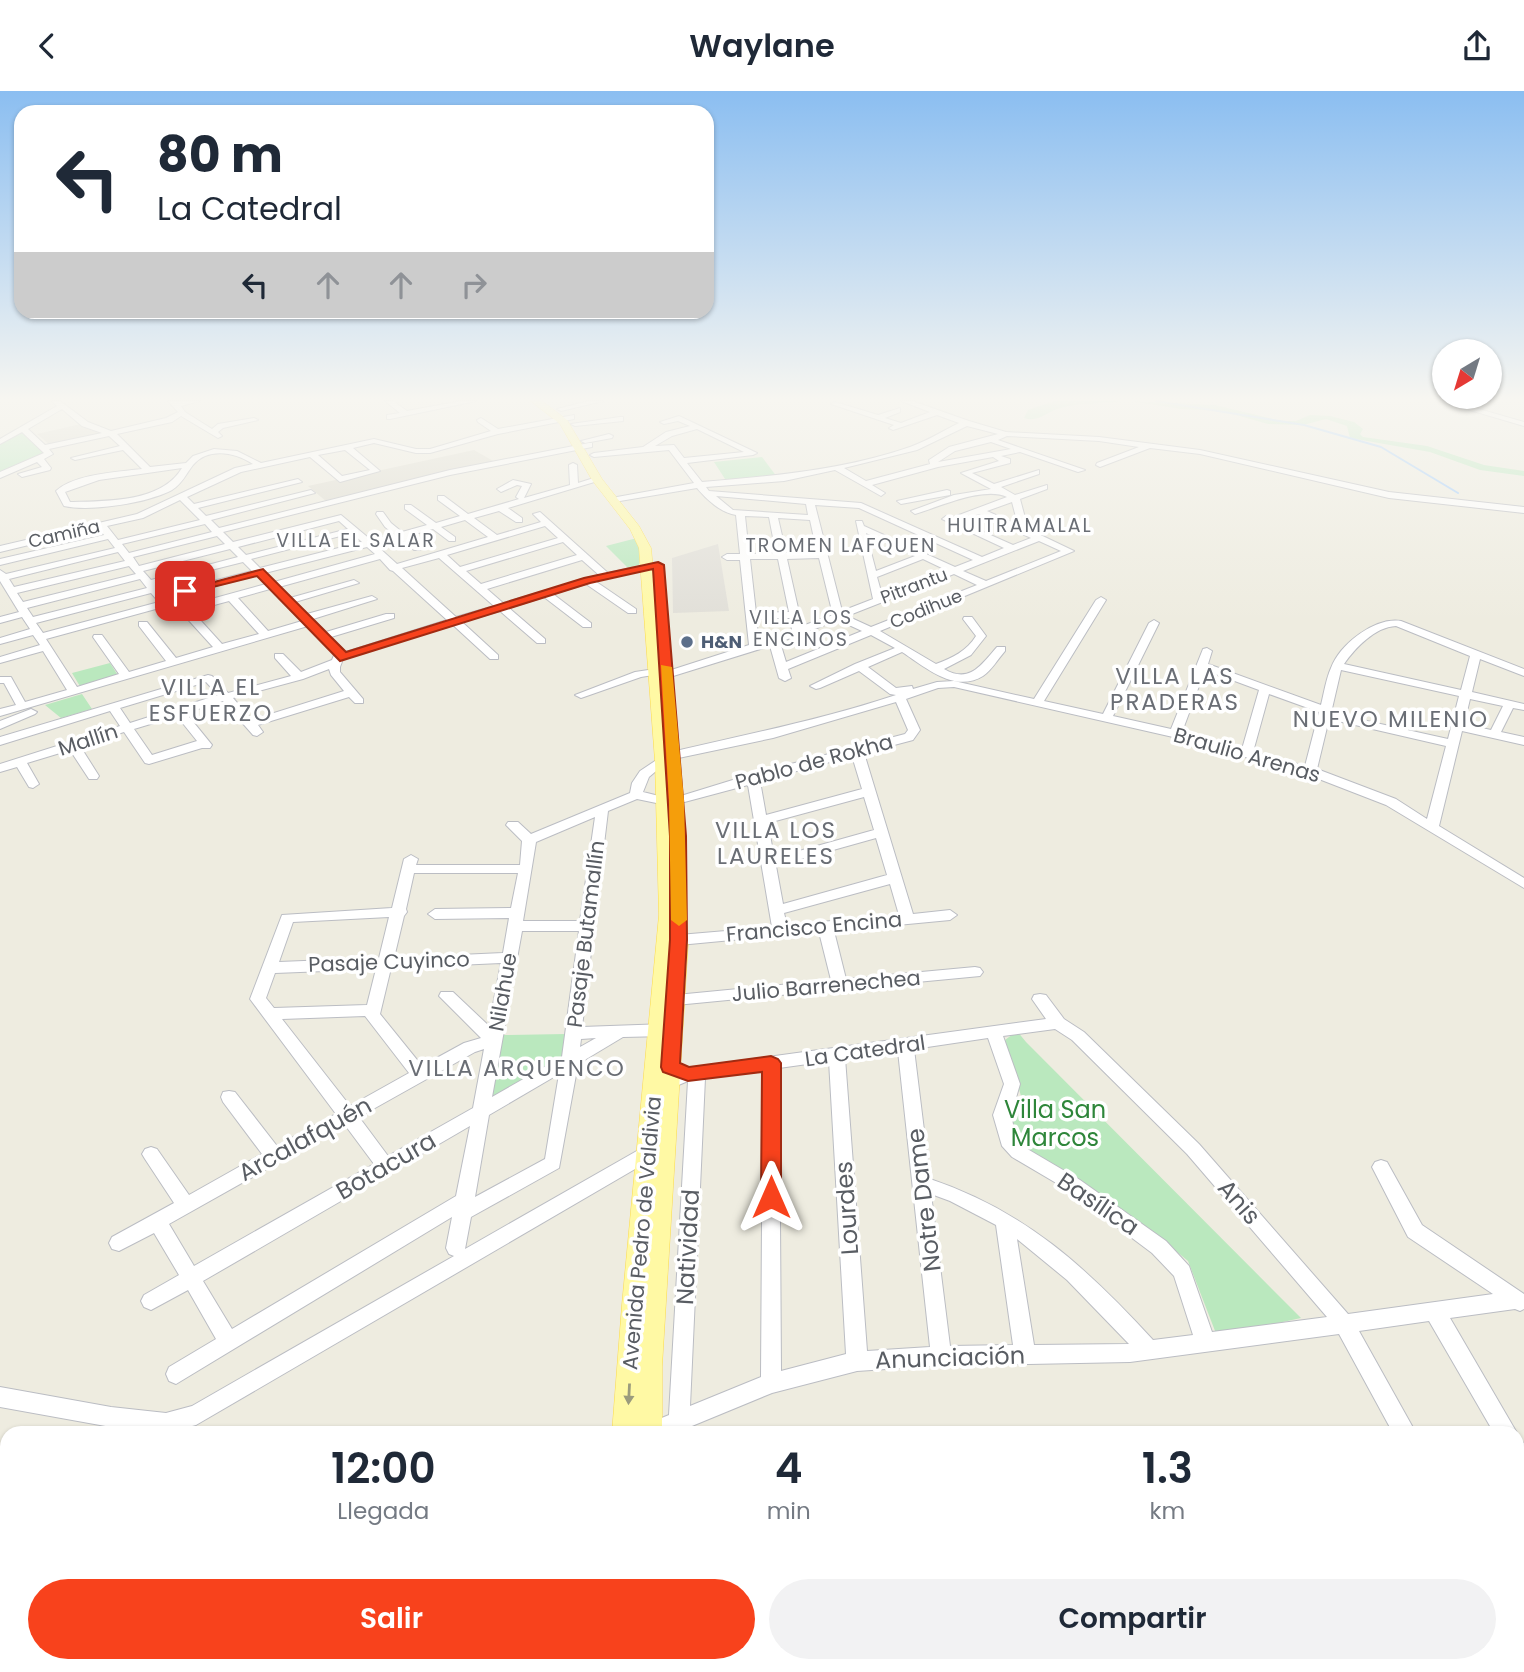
<!DOCTYPE html>
<html lang="es">
<meta charset="utf-8">
<style>
body{margin:0;font-family:Poppins,sans-serif;background:#f2f2f3;color:#1f2937;height:100vh;display:flex;flex-direction:column;font-size:26px;white-space:nowrap}
*{box-sizing:border-box;margin:0}
p{font-size:23px;color:#747a83}
.icon{flex:none;width:38px;height:38px;fill:none;stroke:currentColor;stroke-width:2;stroke-linecap:round;stroke-linejoin:round}
.map{position:relative;flex:1;overflow:hidden}
.sheet{position:absolute;left:0px;top:1335px;width:1524px;height:247px;display:flex;flex-direction:column;background:#fff;border-radius:21px 21px 0 0;box-shadow:0 2px 5px #0004}
.sheet>*{flex:none}
.guide{position:absolute;left:14px;top:14px;width:700px;height:214px;border-radius:21px;box-shadow:0 2px 5px #0004;background:#fff;color:#1f2937;overflow:hidden}
.needle{width:46px;rotate:218deg}
.tools{position:absolute;left:1432px;top:248px;display:grid;gap:14px}
.tools a{display:grid;place-items:center;width:70px;height:70px;border-radius:50%;background:#fff;box-shadow:0 2px 5px #0004;font-size:35px}
.pin{position:absolute;display:grid;place-items:center;width:60px;height:60px;color:#fff;margin:-30px;border-radius:14px;box-shadow:0 4px 10px #0006}
.me{position:absolute;width:77px;margin:-38px;rotate:0deg;stroke-linejoin:round;filter:drop-shadow(0 0 5px #0008)}
.turn{display:flex;align-items:center;gap:24px;height:147px;padding:0 28px;font-size:32px}
.turn .icon{width:91px;height:91px;stroke-width:2.5}
.turn b{display:block;font-size:49px;line-height:60px}
.lanes{display:flex;align-items:center;height:66px;padding:0 28px;background:#0003;justify-content:center;gap:35px;direction:ltr}
.lanes .off{opacity:.35}
.eta{display:flex;justify-content:space-evenly;align-items:center;height:119px;text-align:center}
.eta b{font-size:42px;font-weight:600;line-height:49px}
.action{display:flex;gap:14px;margin-top:auto;padding:14px 28px}
.action a{flex:1;height:80px;border-radius:42px;background:#f8421c;color:#fff;font-size:28px;font-weight:600;line-height:80px;text-align:center}
.action a+a{background:#f2f2f3;color:#1f2937}
header{display:flex;justify-content:space-between;align-items:center;height:91px;padding:0 28px;background:#fff;font-size:32px;font-weight:600}
.map>svg:first-child{display:block}
.industrial{fill:#e1dfd8}
.education{fill:#dddbcf}
.green{fill:#bae8be}
.lines{fill:none;stroke-linecap:round;stroke-linejoin:round}
.stream{stroke:#9fccff;stroke-width:2}
.minor-casing{stroke:#bbbdc3;stroke-width:2}
.major-casing{stroke:#fddb4a;stroke-width:1}
.minor{fill:#fff;fill-rule:evenodd}
.major{fill:#fff9a4;fill-rule:evenodd}
.oneway{fill:#9b9b7d}
.route{fill:#f8421c;stroke:#a12b12;stroke-width:2}
.slow{fill:#f59e0b}
.service-dot{fill:#5c6f8a;stroke:#fff;stroke-width:2.5}
.labels{text-anchor:middle;stroke-width:7;stroke-linejoin:round;paint-order:stroke}
.far-street-label{font-size:18px;fill:#595d63;stroke:#fff}
.far-service-label{font-size:18px;font-weight:bold;fill:#4e5e75;stroke:#fff;text-anchor:start}
.far-neighbourhood-label{font-size:19px;letter-spacing:2px;fill:#6a6e75;stroke:#fff}
.street-label{font-size:21px;fill:#595d63;stroke:#fff}
.neighbourhood-label{font-size:23px;letter-spacing:2px;fill:#6a6e75;stroke:#fff}
.near-park-label{font-size:24px;fill:#2e863a;stroke:#fff}
.near-street-label{font-size:24px;fill:#595d63;stroke:#fff}
</style>
<header><svg class="icon" aria-label="back" viewBox="0 0 24 24"><path d="M15 5l-7 7 7 7"/></svg>Waylane<svg class="icon" aria-label="share" viewBox="0 0 24 24"><path d="M12 15V3M7 8l5-5 5 5M5 13v7h14v-7"/></svg></header>
<div class="map">
<svg width="1524" height="1581" viewBox="0 0 1524 1581">
<rect width="100%" height="100%" fill="#eeece0"/>
<path class="industrial" d="M718 453 729 520 673 522 672 467Z"/>
<path class="education" d="M81 333 105 342 50 354 37 343Z
M474 359 495 371 327 411 308 395Z"/>
<path class="green" d="M1054 310H1123C1102 313 1081 311 1061 317 1046 320 1040 332 1024 327L1028 319Z
M1130 310 1215 314 1281 330H1296L1310 324 1330 325 1354 331 1363 338 1360 343 1363 346 1427 355 1484 374 1524 380V385L1480 379 1430 361 1350 347 1347 335 1326 328 1303 334 1268 333 1222 320 1181 318Z
M22 340 45 363 0 383V347Z
M762 366 777 386 727 391 714 371Z
M637 447 641 459 639 474 628 477 606 455Z
M110 572 119 586 81 597 72 582Z
M82 603 92 618 61 627 45 614Z
M1017 940 1026 951 1301 1227 1217 1245 1188 1170 1159 1146 1027 1059C1009 1034 1009 1033 1021 1005L1005 949Z
M566 943 563 968 490 1012 502 944Z"/>
<g class="lines">
<path class="stream" d="M1156 310 1304 334 1381 356 1458 402"/>
<defs>
<path id="minor" d="M52 310H60L88 331 111 340 166 327 178 321 168 310H200L181 315 185 321 212 338 218 333 254 327 258 329 223 337 218 341 222 345 218 347 181 325 172 331 117 343 150 376 186 372 193 365 214 358 237 360 261 372 374 348 416 358H430L491 340 478 331 477 329 481 327 498 338 574 324V328L498 343 430 362H416L374 352 353 357 380 380 340 391 310 366 241 381 187 406 194 413 298 388 302 391 198 417 206 425 311 399 315 402 211 429 219 437 450 379 589 352H592V356L450 384 223 441 233 451 341 424 371 449 394 443 385 436 376 423 377 421H383L391 432 402 441 427 434 405 418V414H411L436 432 460 425 438 409V405H444L468 423 519 408 516 406 522 395 517 394 501 401 497 398 513 389 531 393 524 407 570 394 569 374 573 372 577 374 578 392 597 386 601 389 508 417 522 427V431H516L499 420 474 427 497 444 541 431 533 423 540 421 608 482 658 471 663 474 595 490 636 518V522H628L586 493 553 503 591 532V536H583L544 506 509 517 545 548V552H537L500 520 462 531 498 564V568H490L453 534 343 568 340 576V581L363 608V612H355L349 606 258 634 263 641 257 645 253 644 223 610 186 622 212 654 210 657H202L149 673 145 672 124 641 80 655 99 685 97 688H89L70 659 27 672 39 693 33 697 29 696 17 676 0 681V673L120 635 110 620 0 654V646L208 584 212 585 228 602 291 585 275 567V563H283L301 581 332 569 335 562 308 535 0 625V618L16 614 4 592H0V586H11L25 611 67 599 43 560 0 572V566L40 554 33 544 0 553V547L30 538 22 526 0 532V526L19 521 0 490V479L6 483 115 457 108 448 0 474V468L104 444 99 437 0 461V455L137 423 235 377 253 373C235 361 208 356 193 374 186 383 182 393 172 399 147 412 91 421 64 415L56 400C74 383 117 381 142 378L123 359 75 369 71 367 120 355 109 345 49 358 53 363 44 368 51 377 50 379 22 386 18 383 42 376 37 371 0 387V381L44 362 22 341 0 353V348L57 315ZM62 318 82 335 102 342 45 354 28 338ZM345 359 370 379 342 385 318 364ZM182 377C162 411 108 410 73 411H70L65 401 99 389ZM180 409 200 429 118 449 107 435 143 427ZM465 429 488 446 397 473 376 454 399 447 414 459H420V455L408 445 433 438 449 450H455V446L441 436ZM339 430 348 438 246 464 238 456ZM205 433 212 441 129 462 122 453ZM545 435 558 447 460 476 447 464ZM352 442 362 451 260 477 251 468ZM217 445 225 453 139 475 133 466ZM563 451 577 464 481 493 466 480ZM367 456 375 463 274 491 265 482ZM230 458 238 466 151 489 143 480ZM118 461 125 470 14 496 9 488ZM439 467 494 515 456 526 402 477ZM380 468 390 479 393 480 447 529 346 561 331 546 394 527V523H386L326 541 313 528 377 508 372 505 307 523 295 511 359 492 354 489 290 507 279 496ZM582 469 599 484 503 512 487 498ZM243 471 252 480 162 503 155 493ZM129 475 136 483 23 511 17 502ZM256 484 266 493 175 518 167 508ZM140 488 147 497 33 526 27 517ZM270 498 302 530 268 540 238 507ZM151 502 159 511 43 542 36 532ZM229 510 259 543 222 553 192 520ZM163 516 169 524 183 523 213 556 176 567 147 531H139V535L166 570 129 581 102 544H94L93 546 119 583 77 596 46 548ZM329 578 331 584 344 600 252 629 233 607 303 588ZM206 591 218 604 130 632 120 617ZM177 625 197 650 152 664 134 638Z
M385 310H393L407 320 461 310H476L390 328H387V324L400 322Z
M589 310H603L561 320 557 318Z
M901 310H912L969 330 1006 341 1099 346 1200 359 1389 401 1524 416V422L1389 407 1200 363 1150 357 1100 376 1096 374 1097 372 1139 356 1099 350 1007 345 998 349 1085 379 1078 381 1020 361 1001 365 1010 368V372L972 382 994 393 1039 379V383L1001 396 1015 404 1047 394V398L1020 408 1028 438 1074 460 880 540 936 573C952 567 967 560 976 545L963 528 964 526H972L986 545 971 564 944 578C970 593 981 574 997 556H1005V560C998 568 991 580 983 585 954 603 924 575 902 561L868 576 896 597 912 595 913 598 937 591 954 590 1034 608 1096 509 1101 506 1106 509 1044 610 1103 623 1149 532 1154 529 1159 532 1113 625 1171 638 1203 558 1207 557 1212 560 1208 573 1321 614C1324 602 1326 588 1331 577 1340 553 1375 526 1401 530L1524 578V585L1480 568 1472 601 1524 613V619L1513 617 1501 641 1524 646V654L1462 640 1439 735 1524 787V797L1386 714 1306 683 1173 646 954 596 938 597 906 608 920 639 913 649 864 662 913 823 950 819 957 824 950 829 834 840 846 888 975 876 980 877 983 881 980 885 676 914 670 913 668 909 670 905 676 904 831 889 819 841 679 854 672 849 679 844 772 836 748 694 677 713 672 711 666 714 637 708 608 720 582 936 666 933 672 935 674 939 672 943 666 945 623 946 578 973 559 1077 471 1126 465 1158 642 1057 648 1055 654 1057 657 1062 654 1067 196 1334 165 1342 111 1336 0 1316V1296L111 1316 166 1322 192 1315 454 1165 449 1163 446 1157 452 1126 176 1293 169 1290 166 1283 169 1276 216 1248 188 1199 151 1219 144 1216 141 1210 144 1204 179 1184 154 1142 119 1160 112 1158 109 1152 112 1146 174 1112 145 1068 142 1063 145 1058 151 1056 157 1058 189 1104 262 1063 223 1011 221 1006 223 1001 229 1000 235 1001 277 1055 336 1023 250 908 282 824 392 817 404 768 411 764 418 768 416 774H520L522 750 506 734 508 731H518L531 743 630 702 632 692 640 680 658 668 659 664C738 645 818 630 896 604L890 603 859 580 820 597 816 598 810 595 855 573 895 557 871 544 788 578 791 587 785 590 779 587 770 555 670 586H662V582L749 554 740 469H727L722 466 727 463H740L736 424C721 422 706 408 697 397L614 411 613 409 617 406 694 392 669 359 594 366 590 364 594 362 643 356 666 341 690 335 678 330 664 333 660 331 679 325 757 362 753 364 687 372 702 391C772 385 844 379 910 356 927 350 943 340 959 332L937 324 893 339 889 337 894 334 831 313 835 311 878 324 900 317V321L885 327 901 332 930 321ZM967 335 998 343 949 356 929 369 930 373 866 390 844 377 917 359ZM697 338 744 361 684 367 674 354 655 355 672 345ZM991 351 1011 358 938 371 955 360ZM993 366 999 370 961 382 991 398 954 404 911 420 915 423C939 416 984 395 1007 406L951 427 946 425 942 428 1004 457 982 466 861 412 709 400 706 396 784 390 835 379 881 405 885 402 872 394 938 376ZM716 405 806 413 808 424 733 419ZM1012 411 1018 434 987 420ZM815 414 859 417 973 469 955 476 864 435 862 430H856L873 508 842 520ZM979 423 1031 447 1013 454 959 430ZM745 425 769 426 776 462 749 463ZM778 427 810 429 817 461 786 462ZM866 442 915 465 876 480ZM1039 450 1061 460 986 490 963 480ZM819 467 833 524 802 535 787 468ZM750 468H778L789 521 756 522ZM923 468 946 479 882 504 877 486ZM954 483 977 494 871 536 847 525ZM790 527 792 539 759 551 756 528ZM838 529 862 540 786 571 780 551ZM1396 535 1470 565 1461 599 1344 573C1355 557 1375 536 1396 535ZM1205 579 1259 599 1242 658 1182 641ZM1341 579 1459 605 1448 648 1331 622ZM1269 603 1319 621 1305 675 1253 661ZM1470 608 1503 615 1491 639 1464 633ZM896 611 908 639 905 643 749 684 671 708 643 701 649 686 669 669 773 647ZM1329 628 1446 655 1427 728 1396 708 1317 678ZM852 665 862 698 766 724 760 690ZM864 706 874 739 774 767 768 732ZM595 726 580 830H523L536 751ZM876 747 887 784 783 813 776 775ZM414 782H518L511 817 435 818 428 823 435 828 509 827 503 862 394 867 404 825 407 821 406 818ZM890 793 899 824 787 834 784 822ZM389 826 379 867 279 871 293 831ZM522 840H579L562 966 492 1006ZM501 872 489 935 453 901H441L439 905 481 947 464 952 422 975 380 923 391 877ZM376 878 367 914 274 917 266 907 275 882ZM365 925 409 982 350 1015 282 928ZM596 947 580 956 581 948ZM484 958 473 1017 388 1065 359 1026 475 961ZM559 983 545 1068 475 1106 489 1024ZM345 1034 374 1073 194 1175 169 1133ZM470 1035 456 1105 232 1238 203 1190Z
M1439 310H1451L1524 331V335Z
M620 326H623V330L575 335 571 333Z
M609 343 613 345 612 347 585 352 581 350Z
M947 399 950 400V404L901 413 897 410Z
M655 578 661 581 659 583 641 586 581 607 575 604 635 581Z
M31 618 37 621 35 623 0 638V630Z
M1040 903 1046 904 1064 928 1084 941 1199 1053 1348 1223 1493 1203 1408 1146 1372 1076 1375 1071 1381 1069 1387 1071 1422 1134 1524 1203V1218L1520 1220 1515 1218 1450 1227 1517 1342H1494L1429 1230 1359 1240 1416 1342H1393L1339 1243 1130 1271 930 1275 857 1280 772 1302 675 1342H639L642 1335 669 1324 688 990 669 998 663 996 661 992 663 988 688 977 1046 928 1032 908 1034 904ZM1055 938 1072 949 1187 1063 1327 1226 1212 1241 1189 1175 1166 1150 1080 1089 1024 1056 1016 1047 1011 1024 1020 993 1003 945ZM988 947 1004 993 993 1024 1002 1055 1012 1066 1068 1099 1152 1162 1174 1185 1193 1244 1153 1249C1086 1176 1025 1120 930 1088L914 958ZM898 960 930 1256 867 1260 845 967ZM829 970 846 1263 781 1280 779 977ZM763 979 761 1286 690 1315 705 987ZM931 1103 950 1110 996 1134 1013 1254 950 1255ZM1017 1148 1067 1189 1129 1253 1034 1254Z
M1517 1349 1524 1352V1382L1517 1379Z
M1517 1515 1524 1518V1543L1517 1540Z"/>
<path id="major" d="M531 310H542L567 329 602 388 639 435 651 457 671 670 677 824 675 848 686 849 688 853 662 1275V1342H612L622 1214 659 824 655 670 639 457 630 438 592 389 560 333Z
M618 1575H650L649 1581H617Z"/>
</defs>
<use href="#minor" class="minor-casing"/>
<use href="#major" class="major-casing"/>
<use href="#minor" class="minor"/>
<use href="#major" class="major"/>
</g>
<defs><path id="oneway-solid" d="M-6-.8H1V-3.2L6.5 0L1 3.2V.8H-6Z" transform="scale(1.75)"/></defs>
<use class="oneway" href="#oneway-solid" transform="translate(629 1303) rotate(93)"/>
<linearGradient id="sky" x2="0" y2="1"><stop stop-color="#8bbef1"/><stop offset="0.58" stop-color="#f7f6f1"/><stop offset="1" stop-color="#f7f6f1" stop-opacity="0"/></linearGradient>
<rect width="1524" height="531" fill="url(#sky)"/>
<path class="route" d="M658 471 664 474 686 745 687 849 680 972 689 976 771 965 778 968 781 972V1106L778 1112 771 1114 764 1112 761 1106 762 981 688 990 663 981 661 976 670 849V745L653 478 590 492 340 570 257 485 185 503 180 500 263 478 346 561 584 487Z"/>
<path class="slow" d="M661 574 672 576 684 709 687 829 679 835 671 829 669 709Z"/>
<circle class="service-dot" cx="687" cy="551" r="7"/>
<g class="labels">
<g class="far-street-label">
<text transform="translate(64 443) rotate(-13)" y="6">Camiña</text>
<text transform="translate(914 495) rotate(-21)" y="6">Pitrantu</text>
<text transform="translate(926 518) rotate(-22)" y="6">Codihue</text>
</g>
<g class="far-service-label">
<text x="701" y="557">H&amp;N</text>
</g>
<g class="far-neighbourhood-label">
<text x="1020" y="441">HUITRAMALAL</text>
<text x="356" y="456">VILLA EL SALAR</text>
<text x="841" y="461">TROMEN LAFQUEN</text>
<text x="801" y="533">VILLA LOS<tspan x="801" dy="22">ENCINOS</tspan></text>
</g>
<g class="street-label">
<text transform="translate(88 649) rotate(-18)" y="7">Mallín</text>
<text transform="translate(1247 664) rotate(16)" y="7">Braulio Arenas</text>
<text transform="translate(814 671) rotate(-15)" y="7">Pablo de Rokha</text>
<text transform="translate(814 836) rotate(-5)" y="7">Francisco Encina</text>
<text transform="translate(586 843) rotate(-83)" y="7">Pasaje Butamallín</text>
<text transform="translate(389 871) rotate(-2)" y="7">Pasaje Cuyinco</text>
<text transform="translate(826 895) rotate(-5)" y="7">Julio Barrenechea</text>
<text transform="translate(503 901) rotate(-80)" y="7">Nilahue</text>
<text transform="translate(865 960) rotate(-8)" y="7">La Catedral</text>
<text transform="translate(642 1142) rotate(-85)" y="7">Avenida Pedro de Valdivia</text>
</g>
<g class="neighbourhood-label">
<text x="1175" y="593">VILLA LAS<tspan x="1175" dy="26">PRADERAS</tspan></text>
<text x="211" y="604">VILLA EL<tspan x="211" dy="26">ESFUERZO</tspan></text>
<text x="1391" y="636">NUEVO MILENIO</text>
<text x="776" y="747">VILLA LOS<tspan x="776" dy="26">LAURELES</tspan></text>
<text x="517" y="985">VILLA ARQUENCO</text>
</g>
<g class="near-park-label">
<text x="1055" y="1027">Villa San<tspan x="1055" dy="28">Marcos</tspan></text>
</g>
<g class="near-street-label">
<text transform="translate(305 1048) rotate(-29)" y="8">Arcalafquén</text>
<text transform="translate(386 1075) rotate(-30)" y="8">Botacura</text>
<text transform="translate(924 1109) rotate(-97)" y="8">Notre Dame</text>
<text transform="translate(1239 1111) rotate(49)" y="8">Anis</text>
<text transform="translate(1098 1113) rotate(34)" y="8">Basílica</text>
<text transform="translate(847 1117) rotate(-94)" y="8">Lourdes</text>
<text transform="translate(688 1156) rotate(-87)" y="8">Natividad</text>
<text transform="translate(950 1267) rotate(-2)" y="8">Anunciación</text>
</g>
</g>
</svg>
<div class="tools">
<a><svg class="needle" viewBox="-14 -14 28 28"><path d="M0-13l5 13h-10z" fill="#e53935"/><path d="M0 13l5-13h-10z" fill="#747a83"/></svg></a>
</div>
<div class="pin" style="left:185px;top:500px;background:#d93025"><svg class="icon" aria-label="arrive" viewBox="0 0 24 24"><path d="M6 21V4h12l-3 4 3 4H6"/></svg></div>
<svg class="me" style="left:771px;top:1106px" viewBox="-20 -20 40 40"><path d="M0-17L14 15 0 8-14 15z" fill="#f8421c" stroke="#fff" stroke-width="4"/></svg>
<div class="guide">
<div class="turn"><svg class="icon" aria-label="left" viewBox="0 0 24 24"><path d="M17 20v-9H6M10 6l-5 5 5 5"/></svg><div><b>80 m</b>La Catedral</div></div>
<div class="lanes"><svg class="icon" aria-label="left" viewBox="0 0 24 24"><path d="M17 20v-9H6M10 6l-5 5 5 5"/></svg><svg class="icon off" aria-label="ahead" viewBox="0 0 24 24"><path d="M12 20V5M6 11l6-6 6 6"/></svg><svg class="icon off" aria-label="ahead" viewBox="0 0 24 24"><path d="M12 20V5M6 11l6-6 6 6"/></svg><svg class="icon off" aria-label="right" viewBox="0 0 24 24"><path d="M7 20v-9h11M14 6l5 5-5 5"/></svg></div>
</div>
<section class="sheet">
<div class="eta">
<div><b>12:00</b><p>Llegada</p></div>
<div><b>4</b><p>min</p></div>
<div><b>1.3</b><p>km</p></div>
</div>
<div class="action"><a>Salir</a><a>Compartir</a></div>
</section>
</div>
